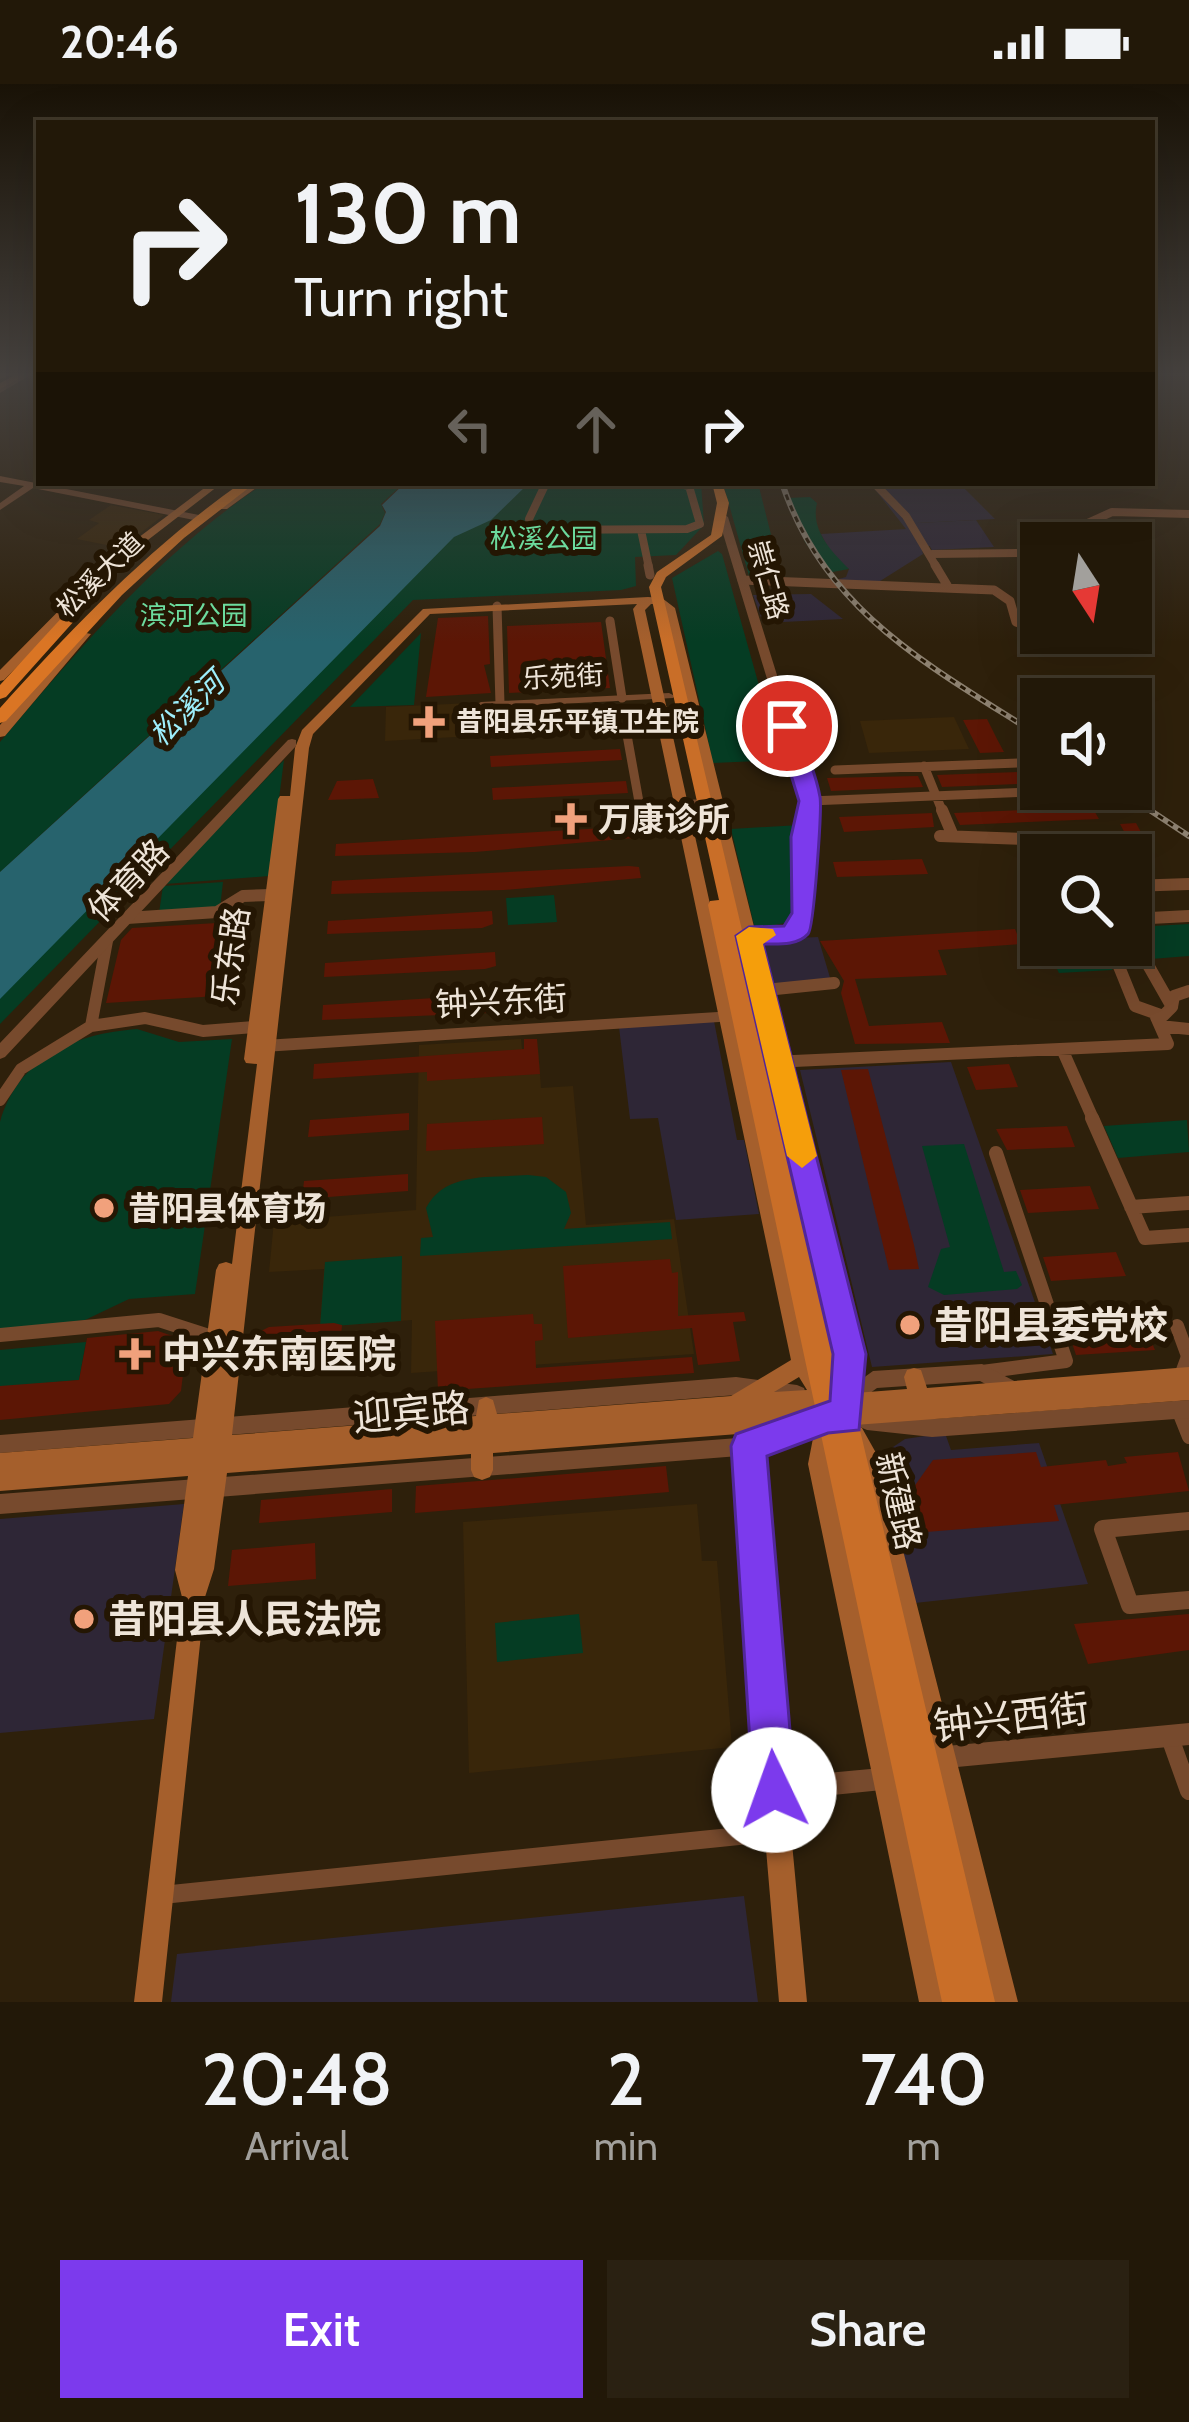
<!DOCTYPE html>
<meta charset="utf-8">
<style>
body{margin:0;font-family:Cabin,"Noto Sans SC",sans-serif;background:#2a2112;color:#f1f3f6;height:100vh;display:flex;flex-direction:column;font-size:45px;white-space:nowrap}
*{box-sizing:border-box;margin:0}
p{font-size:39px;color:#a2a09c}
.icon{flex:none;width:66px;height:66px;fill:none;stroke:currentColor;stroke-width:2;stroke-linecap:round;stroke-linejoin:round}
.map{position:relative;height:1918px;overflow:hidden}
.drawer{display:flex;flex-direction:column;background:#221808;flex:1}
.drawer>*{flex:none}
.hud{position:absolute;left:36px;top:36px;width:1119px;height:366px;border-radius:0px;box-shadow:0 12px 48px #0002,0 0 0 3px #3f3729;background:#221808;color:#f1f3f6;overflow:hidden}
.needle{width:78px;rotate:168deg}
.controls{position:absolute;left:1020px;top:438px;display:grid;gap:24px}
.controls a{display:grid;place-items:center;width:132px;height:132px;border-radius:0px;background:#221808;box-shadow:0 12px 48px #0002,0 0 0 3px #3f3729;font-size:60px}
.pin{position:absolute;display:grid;place-items:center;width:102px;height:102px;color:#fff;margin:-51px;border:6px solid #fff;border-radius:50%;box-shadow:0 3px 12px #0007}
.me{position:absolute;width:132px;margin:-66px;rotate:357deg;stroke-linejoin:round;filter:drop-shadow(0 0 9px #0008)}
.turn{display:flex;align-items:center;gap:42px;height:252px;padding:0 60px;font-size:54px}
.turn .icon{width:156px;height:156px;stroke-width:2.5}
.turn b{display:block;font-size:84px;line-height:102px}
.lanes{display:flex;align-items:center;height:114px;padding:0 60px;background:#0003;justify-content:center;gap:60px;direction:ltr}
.lanes .off{opacity:.35}
.eta{display:flex;justify-content:space-evenly;align-items:center;height:204px;text-align:center}
.eta b{font-size:72px;font-weight:600;line-height:84px}
.cta{display:flex;gap:24px;margin-top:auto;padding:24px 60px}
.cta a{flex:1;height:138px;border-radius:0px;background:#7c3aed;color:#fff;font-size:48px;font-weight:600;line-height:138px;text-align:center}
.cta a+a{background:#2a2112;color:#f1f3f6}
.status{display:flex;justify-content:space-between;align-items:center;height:84px;padding:0 60px;background:#221808;direction:ltr}
.status svg{height:33px;fill:currentColor}
.map>svg:first-child{display:block}
.commercial{fill:#2e2636}
.industrial{fill:#2e2736}
.built{fill:#39260a}
.green{fill:#053c23}
.water{fill:#27636d}
.building{fill:#5c1605}
.lines{fill:none;stroke-linecap:round;stroke-linejoin:round}
.minor-far4{stroke:#774a2d;stroke-width:8}
.minor-far3{stroke:#774a2d;stroke-width:9}
.minor-far2{stroke:#774a2d;stroke-width:12}
.minor-far1{stroke:#774a2d;stroke-width:14}
.minor{stroke:#774a2d;stroke-width:18}
.tertiary{fill:#774a2d;fill-rule:evenodd}
.secondary{fill:#a55f2c;fill-rule:evenodd}
.primary{fill:#c96e28;fill-rule:evenodd}
.trunk{fill:#da7524;fill-rule:evenodd}
.rail-casing{stroke:#8d8170;stroke-width:6}
.rail{stroke:#241603;stroke-width:3;stroke-dasharray:6;stroke-linecap:butt}
.route{fill:#7c3aed;stroke:#51269a;stroke-width:3}
.slow{fill:#f59e0b}
.poi-dot{fill:#f1a17c;stroke:#241603;stroke-width:4.5}
.labels{text-anchor:middle;stroke-width:12;stroke-linejoin:round;paint-order:stroke}
.far-park-label{font-size:27px;fill:#6cdb9e;stroke:#241603}
.far-street-label{font-size:27px;fill:#eee4d8;stroke:#241603}
.far-poi-label{font-size:27px;font-weight:bold;fill:#eee4d8;stroke:#241603;text-anchor:start}
.far-water-label{font-size:30px;font-style:italic;fill:#9deefb;stroke:#241603}
.poi-label{font-size:33px;font-weight:bold;fill:#eee4d8;stroke:#241603;text-anchor:start}
.street-label{font-size:33px;fill:#eee4d8;stroke:#241603}
.near-poi-label{font-size:39px;font-weight:bold;fill:#eee4d8;stroke:#241603;text-anchor:start}
.near-street-label{font-size:39px;fill:#eee4d8;stroke:#241603}
</style>
<div class="status"><b>20:46</b><svg viewBox="0 0 49 12"><path d="M0 12V9h3v3zM5 12V6h3v6zM10 12V3h3v9zM15 12V0h3v12zM26 1h20v11H26zM47 4h2v5h-2z"/></svg></div>
<div class="map">
<svg width="1189" height="1918" viewBox="0 0 1189 1918">
<rect width="100%" height="100%" fill="#2e200b"/>
<path class="commercial" d="M976 436 994 463 932 466 916 439Z
M811 510 843 535 763 539 753 511Z
M818 853 831 897 768 900 758 856Z
M714 937 737 1056H744L759 1130 676 1136 658 1034 630 1035 619 943Z
M951 978 1053 1270 872 1283 800 986Z
M945 1349 951 1366 1039 1359 1088 1500 915 1519 878 1373 905 1355Z
M184 1420 154 1635 0 1649V1435Z
M744 1812 758 1918H171L177 1870Z"/>
<path class="industrial" d="M870 399 962 402 995 435 917 439 930 462H921L923 470 877 499 835 496 846 493 849 485 835 477 821 450 906 445Z"/>
<path class="built" d="M111 421 164 431 121 464 77 455 99 439 89 436Z
M472 619 473 652 385 657 386 623Z
M954 633 969 665 869 669 860 637Z
M521 955 522 965 538 964 541 1004 573 1002 586 1141 674 1135 694 1270 411 1289 412 1236 320 1243 324 1185 269 1188 274 1137 416 1126 419 961Z
M697 1420 702 1477H717L732 1663 469 1689 463 1438Z"/>
<path class="green" d="M265 399H404L381 420 385 429 380 440 0 788V658C81 563 160 468 265 399Z
M520 399H701L704 441 676 471 635 473 636 502 621 506 413 516 0 940V907L443 452Z
M723 399H758L782 494 749 492Z
M810 413 817 419C810 447 833 469 849 485L827 489 805 458 788 414Z
M718 467 722 470 780 676 713 679 672 494Z
M421 549 414 621 350 623Z
M284 676 269 792 165 800Z
M800 741 790 838 755 845 731 745Z
M223 798 220 824 159 829 163 802Z
M554 811 557 838 508 841 506 814Z
M1189 840V872L1151 875 1135 843Z
M1045 861H1130L1133 869 1113 880 1112 886 1059 889Z
M137 945 179 958 232 955 195 1210 129 1215 85 1236 0 1246V1038C19 973 74 950 137 945Z
M1187 1036 1189 1068 1118 1074 1104 1042Z
M964 1060 1004 1188 1016 1187 1022 1201 1017 1205 944 1211 928 1203 941 1165 950 1163 922 1062Z
M528 1091 546 1093 566 1108 571 1129 564 1145 670 1138 672 1155 420 1172 421 1154 433 1153 426 1124C445 1087 491 1094 528 1091Z
M402 1172 401 1237 320 1243 325 1178Z
M86 1258 79 1296 0 1303V1266Z
M579 1530 583 1569 497 1578 495 1539Z"/>
<path class="water" d="M405 399H529L491 436 454 453 0 915V788L380 442 386 428 382 421Z"/>
<path class="building" d="M488 532 490 580 484 581 491 609 426 613 438 534Z
M601 538 610 604 509 609 507 542Z
M620 633 622 643 613 645 493 649V638Z
M987 635 997 655 1004 668 980 669 963 636Z
M620 665 622 676 491 683 490 672Z
M1041 687V699L942 703 937 691Z
M918 692 923 703 831 707 827 694Z
M373 695 379 714 328 716 337 697Z
M626 697 628 709 493 716 492 704Z
M1092 723 1099 735 960 741 954 729Z
M932 729 934 743 844 748 839 733Z
M1136 739 1148 761H1142L1155 783 1131 785V770H1136L1120 740Z
M621 743 632 744 634 754 475 768 335 772 336 760Z
M922 775 928 790 837 793 833 778Z
M629 782 639 783 641 794 504 806 331 810 332 797Z
M492 827 493 840 482 844 327 850 328 837Z
M217 839 216 844 229 843 218 912 106 919 121 856 132 844Z
M1015 845 1021 860 938 866 947 891 855 895 869 942 942 938 950 959 855 960 841 909 844 897 820 857Z
M495 868 496 882 485 885 324 893 325 879Z
M498 910 499 925 488 929 322 936 323 921Z
M524 955H537L540 990 427 997V988L313 995 314 980 524 965Z
M1009 980 1018 1003 976 1006 967 983Z
M868 985 914 1161 919 1185 889 1186 841 986Z
M409 1029V1046L308 1053 310 1036Z
M542 1033 544 1060 426 1067 427 1040Z
M1067 1042 1075 1063 1007 1066 996 1045Z
M408 1090V1107L302 1115 304 1097Z
M1090 1102 1099 1125 1028 1129 1020 1106Z
M1116 1168 1126 1192 1051 1197 1043 1173Z
M670 1175 672 1189 678 1188V1232L744 1228 746 1237 733 1238 740 1277 698 1281 692 1244 568 1254 563 1182Z
M533 1230 534 1240H542L543 1256 535 1257 536 1284 692 1273 694 1289 438 1307 435 1237Z
M334 1239 342 1241 340 1264 258 1270 261 1247 269 1243Z
M1144 1239 1155 1266 1076 1271 1067 1244Z
M158 1247 187 1257 181 1307 169 1320 0 1336V1302L79 1296 87 1254Z
M1036 1368 1041 1383 1106 1376 1108 1382 1127 1379 1124 1373 1178 1368 1189 1407 1054 1421 1059 1437 914 1449 906 1414 933 1376Z
M666 1382 669 1408 415 1429 416 1402Z
M392 1405V1428L259 1439 261 1416Z
M315 1459 316 1495 228 1502 232 1466Z
M1189 1530V1566L1088 1580 1074 1540Z"/>
<g class="lines">
<path class="minor-far4" d="M546 399 529 435 531 446 687 445 700 440 689 402 674 399
M874 399 906 432 937 484
M641 446 649 484
M932 470 1022 469 1112 428 1189 430"/>
<path class="minor-far3" d="M648 481 650 491
M935 481 947 501
M742 496 994 506 1010 517 1016 538 1038 546
M497 522 500 620
M610 537 622 614
M627 651 641 729
M924 682 943 729
M835 686 1041 678
M810 717 1057 707
M640 726 695 720"/>
<path class="minor-far2" d="M641 726 645 750
M942 726 953 752
M940 752 1049 756
M1131 802 1189 800
M127 834 217 828 243 812 271 811
M1131 835 1189 832
M1131 851 1172 923 1163 932 1135 922 1118 880 1143 874
M756 907 834 899
M1172 923 1174 912 1189 907
M91 942 107 857
M1160 942 1189 945
M1062 965 1094 1037
M772 978 1168 960 1156 933
M0 1016 21 985 91 942 145 934 203 947 254 943"/>
<path class="minor-far1" d="M1092 1034 1145 1154 1189 1151
M1131 1123 1189 1119
M1177 1242 1188 1272
M0 1251 159 1236 218 1255
M982 1288 1066 1277 996 1069
M1177 1323 1189 1353"/>
<path class="minor" d="M1189 1437 1103 1445 1130 1521 1189 1516
M1169 1651 1189 1707
M162 1811 778 1748"/>
<path class="tertiary" d="M0 290H12L0 295Z
M23 290H32L0 309V304Z
M0 392 199 431 204 434 199 437 33 404 0 426V419L24 402 0 398Z
M723 430 728 433 816 717 809 753 810 839 789 855 738 857 731 852C750 840 777 852 796 837L797 753 804 717 718 433Z
M669 609 675 612 673 614 487 624 488 643 482 646 476 643 475 621 481 618Z
M292 655 296 656V662L5 973 0 975V959L288 656Z
M734 927 741 932 734 937 264 968 256 962 264 956Z
M1189 1264V1298L1182 1302 1175 1299 1173 1293 1183 1266Z
M982 1280 1020 1300 1022 1306 1020 1312 1013 1315 980 1297 877 1304 844 1328 837 1325 835 1319 837 1313 873 1287Z
M736 1293 797 1301 804 1304 806 1310 804 1316 797 1319 736 1311 0 1369V1351Z
M1189 1316V1334L932 1353 867 1346 860 1343 857 1337 860 1331 867 1328 932 1335Z
M813 1329 820 1332 823 1338 820 1344 758 1368 784 1693 892 1683 900 1686 903 1694 900 1702 892 1705 774 1717 766 1714 763 1706 739 1372 0 1430V1410L738 1354 740 1346 747 1343 754 1346 756 1350Z
M1189 1639V1661L936 1685 928 1682 925 1674 928 1666 936 1663Z"/>
<path class="secondary" d="M17 290H27L0 305V299Z
M211 399H222L118 479 4 596 0 597V586L110 475Z
M251 399H263L227 425H219V421Z
M648 513 662 514 675 524 860 1270 855 1309 907 1305 904 1293 907 1286 914 1284 921 1286 927 1304 1189 1283V1316L855 1341 862 1344 880 1376 1018 1918H990L859 1379 844 1351 848 1344 855 1341 837 1342 830 1380 947 1918H919L808 1380 815 1344 493 1369V1386L490 1393 482 1396 474 1393 471 1386V1370L227 1389 214 1485 205 1513 162 1918H134L182 1513 175 1486 188 1392 0 1407V1369L193 1354 216 1186 219 1180 226 1178 232 1180 257 980 246 979 244 975 278 715 280 712H290L295 664 302 646 423 525ZM637 520 633 525 791 1276 731 1312 497 1330 493 1316 486 1313 479 1316 476 1332 232 1351 309 664 313 650 430 530ZM651 520H656L664 525 840 1270 834 1308 831 1307 811 1277 645 526ZM799 1293 807 1306 774 1308Z
M81 548 91 550 5 652 0 653V641Z
M774 1693 783 1697 787 1706 807 1918H779L761 1706 765 1697Z"/>
<path class="primary" d="M712 399H722L729 419 722 452 666 493 661 503 995 1918H942L708 821 710 817 719 816 649 503 657 488 711 451 717 419Z"/>
<path class="trunk" d="M241 399H255L184 454 122 511 6 637 0 639V624C74 542 150 463 241 399Z
M89 504 101 507 6 613 0 615V601Z"/>
<defs>
<path id="rail" d="M782 399C825 529 932 583 1041 653
M1118 705 1189 752"/>
</defs>
<use href="#rail" class="rail-casing"/>
<use href="#rail" class="rail"/>
</g>
<linearGradient id="sky" x2="0" y2="1"><stop stop-color="#191206"/><stop offset="0.52" stop-color="#46423f"/><stop offset="1" stop-color="#46423f" stop-opacity="0"/></linearGradient>
<rect width="1189" height="558" fill="url(#sky)"/>
<path class="route" d="M787 635 797 642C805 665 816 689 820 713 822 724 814 845 808 850 797 862 778 860 763 860L866 1270 859 1346 828 1349 767 1372 795 1706 789 1721 774 1727 760 1721 753 1706 731 1362 736 1350 830 1317 833 1270 736 852 749 843 784 842 792 829 791 753 799 717 776 642Z"/>
<path class="slow" d="M749 843 773 845 776 851 763 860 817 1072 802 1084 787 1072 736 852Z"/>
<g class="poi-dot">
<path d="M423 620h12v12h12v12h-12v12h-12v-12h-12v-12h12z"/>
<path d="M565 717h12v12h12v12h-12v12h-12v-12h-12v-12h12z"/>
<circle cx="104" cy="1124" r="12"/>
<circle cx="910" cy="1241" r="12"/>
<path d="M129 1252h12v12h12v12h-12v12h-12v-12h-12v-12h12z"/>
<circle cx="84" cy="1535" r="12"/>
</g>
<g class="labels">
<g class="far-park-label">
<text x="544" y="464">松溪公园</text>
<text x="194" y="541">滨河公园</text>
</g>
<g class="far-street-label">
<text transform="translate(100 491) rotate(-44)" y="9">松溪大道</text>
<text transform="translate(768 496) rotate(74)" y="9">崇仁路</text>
<text transform="translate(563 593) rotate(-3)" y="9">乐苑街</text>
</g>
<g class="far-poi-label">
<text x="456" y="647">昔阳县乐平镇卫生院</text>
</g>
<g class="far-water-label">
<text transform="translate(187 625) rotate(-44)" y="10">松溪河</text>
</g>
<g class="poi-label">
<text x="598" y="747">万康诊所</text>
<text x="128" y="1136">昔阳县体育场</text>
</g>
<g class="street-label">
<text transform="translate(128 796) rotate(-46)" y="12">体育路</text>
<text transform="translate(230 872) rotate(-82)" y="12">乐东路</text>
<text transform="translate(501 917) rotate(-3)" y="12">钟兴东街</text>
<text transform="translate(899 1417) rotate(77)" y="12">新建路</text>
</g>
<g class="near-poi-label">
<text x="934" y="1255">昔阳县委党校</text>
<text x="162" y="1284">中兴东南医院</text>
<text x="108" y="1549">昔阳县人民法院</text>
</g>
<g class="near-street-label">
<text transform="translate(411 1328) rotate(-5)" y="14">迎宾路</text>
<text transform="translate(1011 1633) rotate(-7)" y="14">钟兴西街</text>
</g>
</g>
</svg>
<div class="controls">
<a><svg class="needle" viewBox="-14 -14 28 28"><path d="M0-13l5 13h-10z" fill="#e53935"/><path d="M0 13l5-13h-10z" fill="#a2a09c"/></svg></a>
<a><svg class="icon" aria-label="sound" viewBox="0 0 24 24"><path d="M4 9h4l5-4v14l-5-4H4zM17 9q2 3 0 6"/></svg></a>
<a><svg class="icon" aria-label="search" viewBox="0 0 24 24"><circle cx="10" cy="10" r="6"/><path d="M15 15l6 6"/></svg></a>
</div>
<div class="pin" style="left:787px;top:642px;background:#d93025"><svg class="icon" aria-label="arrive" viewBox="0 0 24 24"><path d="M6 21V4h12l-3 4 3 4H6"/></svg></div>
<svg class="me" style="left:774px;top:1706px" viewBox="-20 -20 40 40"><circle r="19" fill="#fff"/><path d="M0-13L10 11 0 6-10 11z" fill="#7c3aed"/></svg>
<div class="hud">
<div class="turn"><svg class="icon" aria-label="right" viewBox="0 0 24 24"><path d="M7 20v-9h11M14 6l5 5-5 5"/></svg><div><b>130 m</b>Turn right</div></div>
<div class="lanes"><svg class="icon off" aria-label="left" viewBox="0 0 24 24"><path d="M17 20v-9H6M10 6l-5 5 5 5"/></svg><svg class="icon off" aria-label="ahead" viewBox="0 0 24 24"><path d="M12 20V5M6 11l6-6 6 6"/></svg><svg class="icon" aria-label="right" viewBox="0 0 24 24"><path d="M7 20v-9h11M14 6l5 5-5 5"/></svg></div>
</div>
</div>
<section class="drawer">
<div class="eta">
<div><b>20:48</b><p>Arrival</p></div>
<div><b>2</b><p>min</p></div>
<div><b>740</b><p>m</p></div>
</div>
<div class="cta"><a>Exit</a><a>Share</a></div>
</section>
